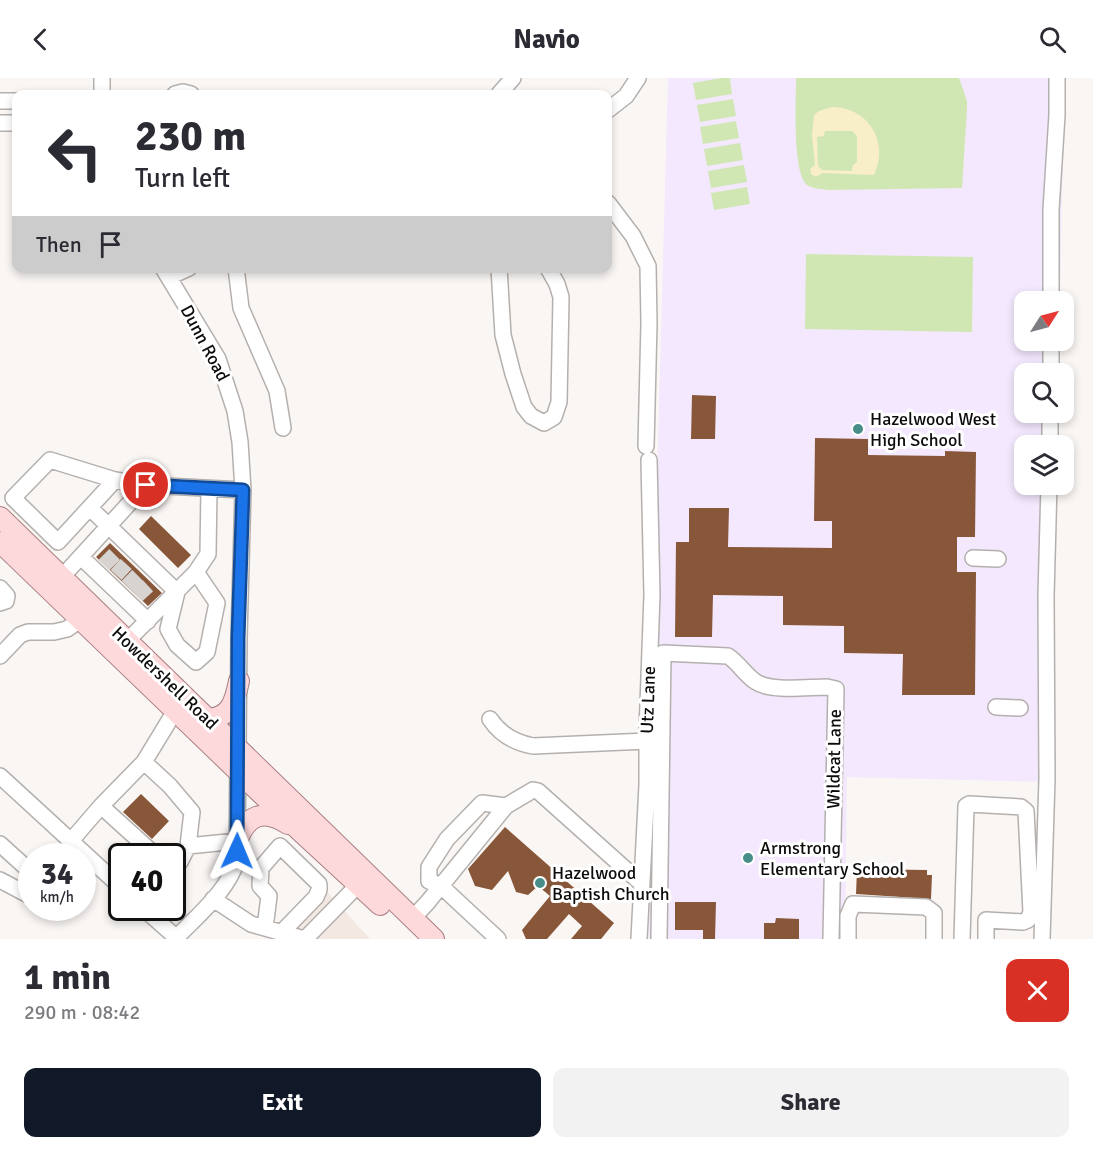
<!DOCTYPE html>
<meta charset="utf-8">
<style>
body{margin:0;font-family:Signika,sans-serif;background:#f2f2f3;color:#2b2b33;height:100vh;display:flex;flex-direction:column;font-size:22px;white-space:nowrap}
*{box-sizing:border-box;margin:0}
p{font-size:20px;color:#7c7c81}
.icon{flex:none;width:33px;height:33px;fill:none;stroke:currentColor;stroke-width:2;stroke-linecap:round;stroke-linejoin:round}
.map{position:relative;height:861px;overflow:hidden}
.panel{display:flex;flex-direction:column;background:#fff;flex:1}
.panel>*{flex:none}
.hud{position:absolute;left:12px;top:12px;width:600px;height:183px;border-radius:12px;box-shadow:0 3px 9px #0003;background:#fff;color:#2b2b33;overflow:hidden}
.needle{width:39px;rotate:54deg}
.controls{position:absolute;left:1014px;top:213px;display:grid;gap:12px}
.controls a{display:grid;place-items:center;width:60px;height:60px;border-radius:12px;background:#fff;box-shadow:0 3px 9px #0003;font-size:30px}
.speed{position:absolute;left:18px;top:765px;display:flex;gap:12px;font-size:30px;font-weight:700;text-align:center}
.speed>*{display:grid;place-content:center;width:78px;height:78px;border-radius:50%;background:#fff;box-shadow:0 3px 9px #0003;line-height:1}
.speed small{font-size:15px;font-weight:400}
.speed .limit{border:3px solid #111;border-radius:9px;background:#fff;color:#111}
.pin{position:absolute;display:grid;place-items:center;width:51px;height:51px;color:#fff;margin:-26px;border:3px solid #fff;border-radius:50%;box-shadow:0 2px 6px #0007}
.me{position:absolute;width:66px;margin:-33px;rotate:1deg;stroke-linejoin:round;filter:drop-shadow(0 0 4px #0008)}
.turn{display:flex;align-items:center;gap:21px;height:126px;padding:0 24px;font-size:27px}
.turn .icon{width:78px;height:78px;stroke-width:2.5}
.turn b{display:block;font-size:42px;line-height:51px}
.then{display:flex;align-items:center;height:57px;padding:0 24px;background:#0003;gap:12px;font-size:22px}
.round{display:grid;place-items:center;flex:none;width:63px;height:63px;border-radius:12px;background:#f2f2f3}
.overview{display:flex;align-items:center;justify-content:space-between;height:102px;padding:0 24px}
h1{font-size:36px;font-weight:700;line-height:45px}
.primary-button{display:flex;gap:12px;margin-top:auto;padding:12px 24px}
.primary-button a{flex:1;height:69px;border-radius:12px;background:#111827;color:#fff;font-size:24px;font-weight:700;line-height:69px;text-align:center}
.primary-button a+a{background:#f2f2f3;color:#2b2b33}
header{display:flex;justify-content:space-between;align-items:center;height:78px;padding:0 24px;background:#fff;font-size:27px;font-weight:700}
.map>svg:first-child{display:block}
.built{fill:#f3e8e2}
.education{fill:#f3e8fd}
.green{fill:#d0e7b4}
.sand{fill:#f8eec8;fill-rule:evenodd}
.building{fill:#88573a}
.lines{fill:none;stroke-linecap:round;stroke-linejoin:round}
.minor-tunnel{stroke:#d6d3d1;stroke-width:15;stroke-dasharray:15 8;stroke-linecap:butt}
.minor-casing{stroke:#b4b0ae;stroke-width:18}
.major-casing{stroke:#a98083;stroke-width:22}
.minor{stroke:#fff;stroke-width:15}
.major{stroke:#fed9db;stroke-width:20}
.route-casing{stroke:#114b97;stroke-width:15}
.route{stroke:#1a73e8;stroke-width:10}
.poi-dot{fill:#478e89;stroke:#fff;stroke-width:2}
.labels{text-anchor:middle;stroke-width:6;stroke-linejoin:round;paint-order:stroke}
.street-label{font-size:18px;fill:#0d0c0b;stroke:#fff}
.poi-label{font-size:18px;fill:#0d0c0b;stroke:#fff;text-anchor:start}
</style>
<header><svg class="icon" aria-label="back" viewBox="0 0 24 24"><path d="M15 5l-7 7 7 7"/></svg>Navio<svg class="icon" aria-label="search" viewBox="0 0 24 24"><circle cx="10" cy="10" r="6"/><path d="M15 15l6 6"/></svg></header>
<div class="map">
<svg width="1093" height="861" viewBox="0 0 1093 861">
<rect width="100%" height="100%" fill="#faf6f4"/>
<path class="built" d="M328 815 370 861H285Z"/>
<path class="education" d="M668 0H1064L1060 223 1024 224V262L1059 263 1058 295 1024 296V334L1058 335 1057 367 1024 368V406L1056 407 1051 704 847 699 845 861H649L650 656Z"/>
<path class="green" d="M721 0H730L732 16 696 22 693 5Z
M796 0H959L967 23V31L962 110 829 112C822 111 812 111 807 107 792 95 796 21 796 0Z
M733 21 736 38 700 44 697 27Z
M736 43 739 60 703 66 700 49Z
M740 65 743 82 707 88 704 71Z
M744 87 747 104 711 110 708 93Z
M747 109 750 126 714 132 711 115Z
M806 176 973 179 972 254 805 251Z"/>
<path class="sand" d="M832 29C868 29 890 64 874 97L822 95 816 99 811 96 810 91 815 87 812 57 814 37 819 33ZM825 53H852L857 58V84L853 87 852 93 822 92 818 88 817 59 824 58Z"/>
<path class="building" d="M692 317 716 318 715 361H691Z
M815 360 868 361V377L945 378V373L976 374 975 459H957V494H976L975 617H902L903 576 844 575V548L783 547V518L713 517 712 559H675L676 464H689V430H729L728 469 832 470V443H814Z
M151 438 191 477 178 490 139 451Z
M110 465 162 515 148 528 96 479Z
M141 716 169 743 152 761 123 734Z
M505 749 614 845 601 861H571L582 848 569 836 547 861H526L522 852 550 818 538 808 528 817 516 814 508 793 492 812 475 808 468 791Z
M857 791 927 792V797H932L931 821 856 816Z
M675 824H716L715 861H703V852H675Z
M776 840 799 841V861H764V845H775Z"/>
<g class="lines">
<path class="minor-tunnel" d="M104 487 118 473
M116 497 129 483
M127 508 141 494
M137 518 151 505"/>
<defs>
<path id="minor" d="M102 16V0
M175 16 183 14 191 16
M499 16 513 0
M0 23H16
M608 32 626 18 638 0
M0 45H16
M608 125 633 158 648 188 649 245 646 368
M163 190 218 281 235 333 240 364 243 412 239 560 237 782C228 813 198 837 176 860
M236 190 241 230 277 313 283 350
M499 190 503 257 513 296 524 329 531 338 544 345 554 339 559 324 561 219 557 206 548 190
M169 199 189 190
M1051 224V132L1057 37V0
M1051 296V262
M1050 368V334
M115 402 50 382 13 420 58 464 115 402 146 407
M90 430 177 514 168 551 177 567 196 584 207 574 217 525 196 494
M81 479 148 543
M973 480 998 481
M62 499 146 407 243 412
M0 510 7 518 6 523 0 525
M127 563 196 494 208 476 209 411
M0 578 20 557 28 554H54L67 551 80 542
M996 629 1020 630
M490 641C500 656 516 665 533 668L647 663
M144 684 170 708 192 734 188 768 180 784 172 782
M0 698 122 810
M70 764 101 728
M0 766 32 795
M188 768 237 763
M163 778 154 776 101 728 144 684 175 633
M0 802 32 819
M213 821 251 846 304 861
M143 830 178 861
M412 841 427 825 506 728 533 712 538 713 642 806
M265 850 269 818 260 808 261 790 280 768 319 806V812L316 819 281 855
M305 861 358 807
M498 861 441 808 429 803V789L447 761 482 725 506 728
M639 861 647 707V653L652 517 649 382
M659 861 663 575 728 578C739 585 745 597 756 604 771 614 808 609 827 609L836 611 831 861
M848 861V838L853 826 926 829 934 835V861
M962 861 966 728 969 726 1021 729 1026 733 1031 834 1028 842 1023 844 986 842V861
M1042 861 1047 701 1046 518 1049 406"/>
<path id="major" d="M0 439 434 861
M0 464 300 753 380 827
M207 641C231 640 235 623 239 603
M237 763C247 737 263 730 288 746"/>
</defs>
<use href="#minor" class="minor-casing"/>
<use href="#major" class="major-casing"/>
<use href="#minor" class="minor"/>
<use href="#major" class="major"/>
</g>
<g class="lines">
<defs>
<path id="route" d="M146 407 243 412 238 560 237 773"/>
</defs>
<use href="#route" class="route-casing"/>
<use href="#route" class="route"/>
</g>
<g class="poi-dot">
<circle cx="858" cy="351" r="6"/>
<circle cx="748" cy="780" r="6"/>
<circle cx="540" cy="805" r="6"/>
</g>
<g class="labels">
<g class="street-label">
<text transform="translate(205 265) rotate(62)" y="6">Dunn Road</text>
<text transform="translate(165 600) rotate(44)" y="6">Howdershell Road</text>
<text transform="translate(648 622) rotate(-88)" y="6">Utz Lane</text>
<text transform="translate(834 681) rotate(-89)" y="6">Wildcat Lane</text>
</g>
<g class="poi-label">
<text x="870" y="347">Hazelwood West<tspan x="870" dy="21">High School</tspan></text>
<text x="760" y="776">Armstrong<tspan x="760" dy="21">Elementary School</tspan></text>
<text x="552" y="801">Hazelwood<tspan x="552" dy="21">Baptish Church</tspan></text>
</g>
</g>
</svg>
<div class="controls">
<a><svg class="needle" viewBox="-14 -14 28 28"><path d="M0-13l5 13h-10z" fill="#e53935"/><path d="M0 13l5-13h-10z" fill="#7c7c81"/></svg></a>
<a><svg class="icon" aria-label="search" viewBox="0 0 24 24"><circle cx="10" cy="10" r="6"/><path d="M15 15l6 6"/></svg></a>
<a><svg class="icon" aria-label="layers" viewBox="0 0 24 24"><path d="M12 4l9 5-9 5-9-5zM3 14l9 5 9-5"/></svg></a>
</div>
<div class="speed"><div>34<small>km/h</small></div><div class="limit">40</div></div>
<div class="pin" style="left:146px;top:407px;background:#d93025"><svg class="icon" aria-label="arrive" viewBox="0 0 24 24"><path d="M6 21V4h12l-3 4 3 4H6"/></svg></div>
<svg class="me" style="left:237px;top:773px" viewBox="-20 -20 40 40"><path d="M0-17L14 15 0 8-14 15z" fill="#1a73e8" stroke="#fff" stroke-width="4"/></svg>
<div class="hud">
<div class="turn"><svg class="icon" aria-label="left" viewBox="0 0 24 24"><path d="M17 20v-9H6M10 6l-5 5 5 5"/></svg><div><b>230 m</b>Turn left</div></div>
<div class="then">Then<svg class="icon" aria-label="arrive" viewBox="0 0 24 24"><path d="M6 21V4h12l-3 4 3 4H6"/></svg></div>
</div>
</div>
<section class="panel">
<div class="overview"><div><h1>1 min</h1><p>290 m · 08:42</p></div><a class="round" style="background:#d93025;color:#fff"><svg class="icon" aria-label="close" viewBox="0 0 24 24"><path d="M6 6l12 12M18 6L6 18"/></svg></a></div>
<div class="primary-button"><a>Exit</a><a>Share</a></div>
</section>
